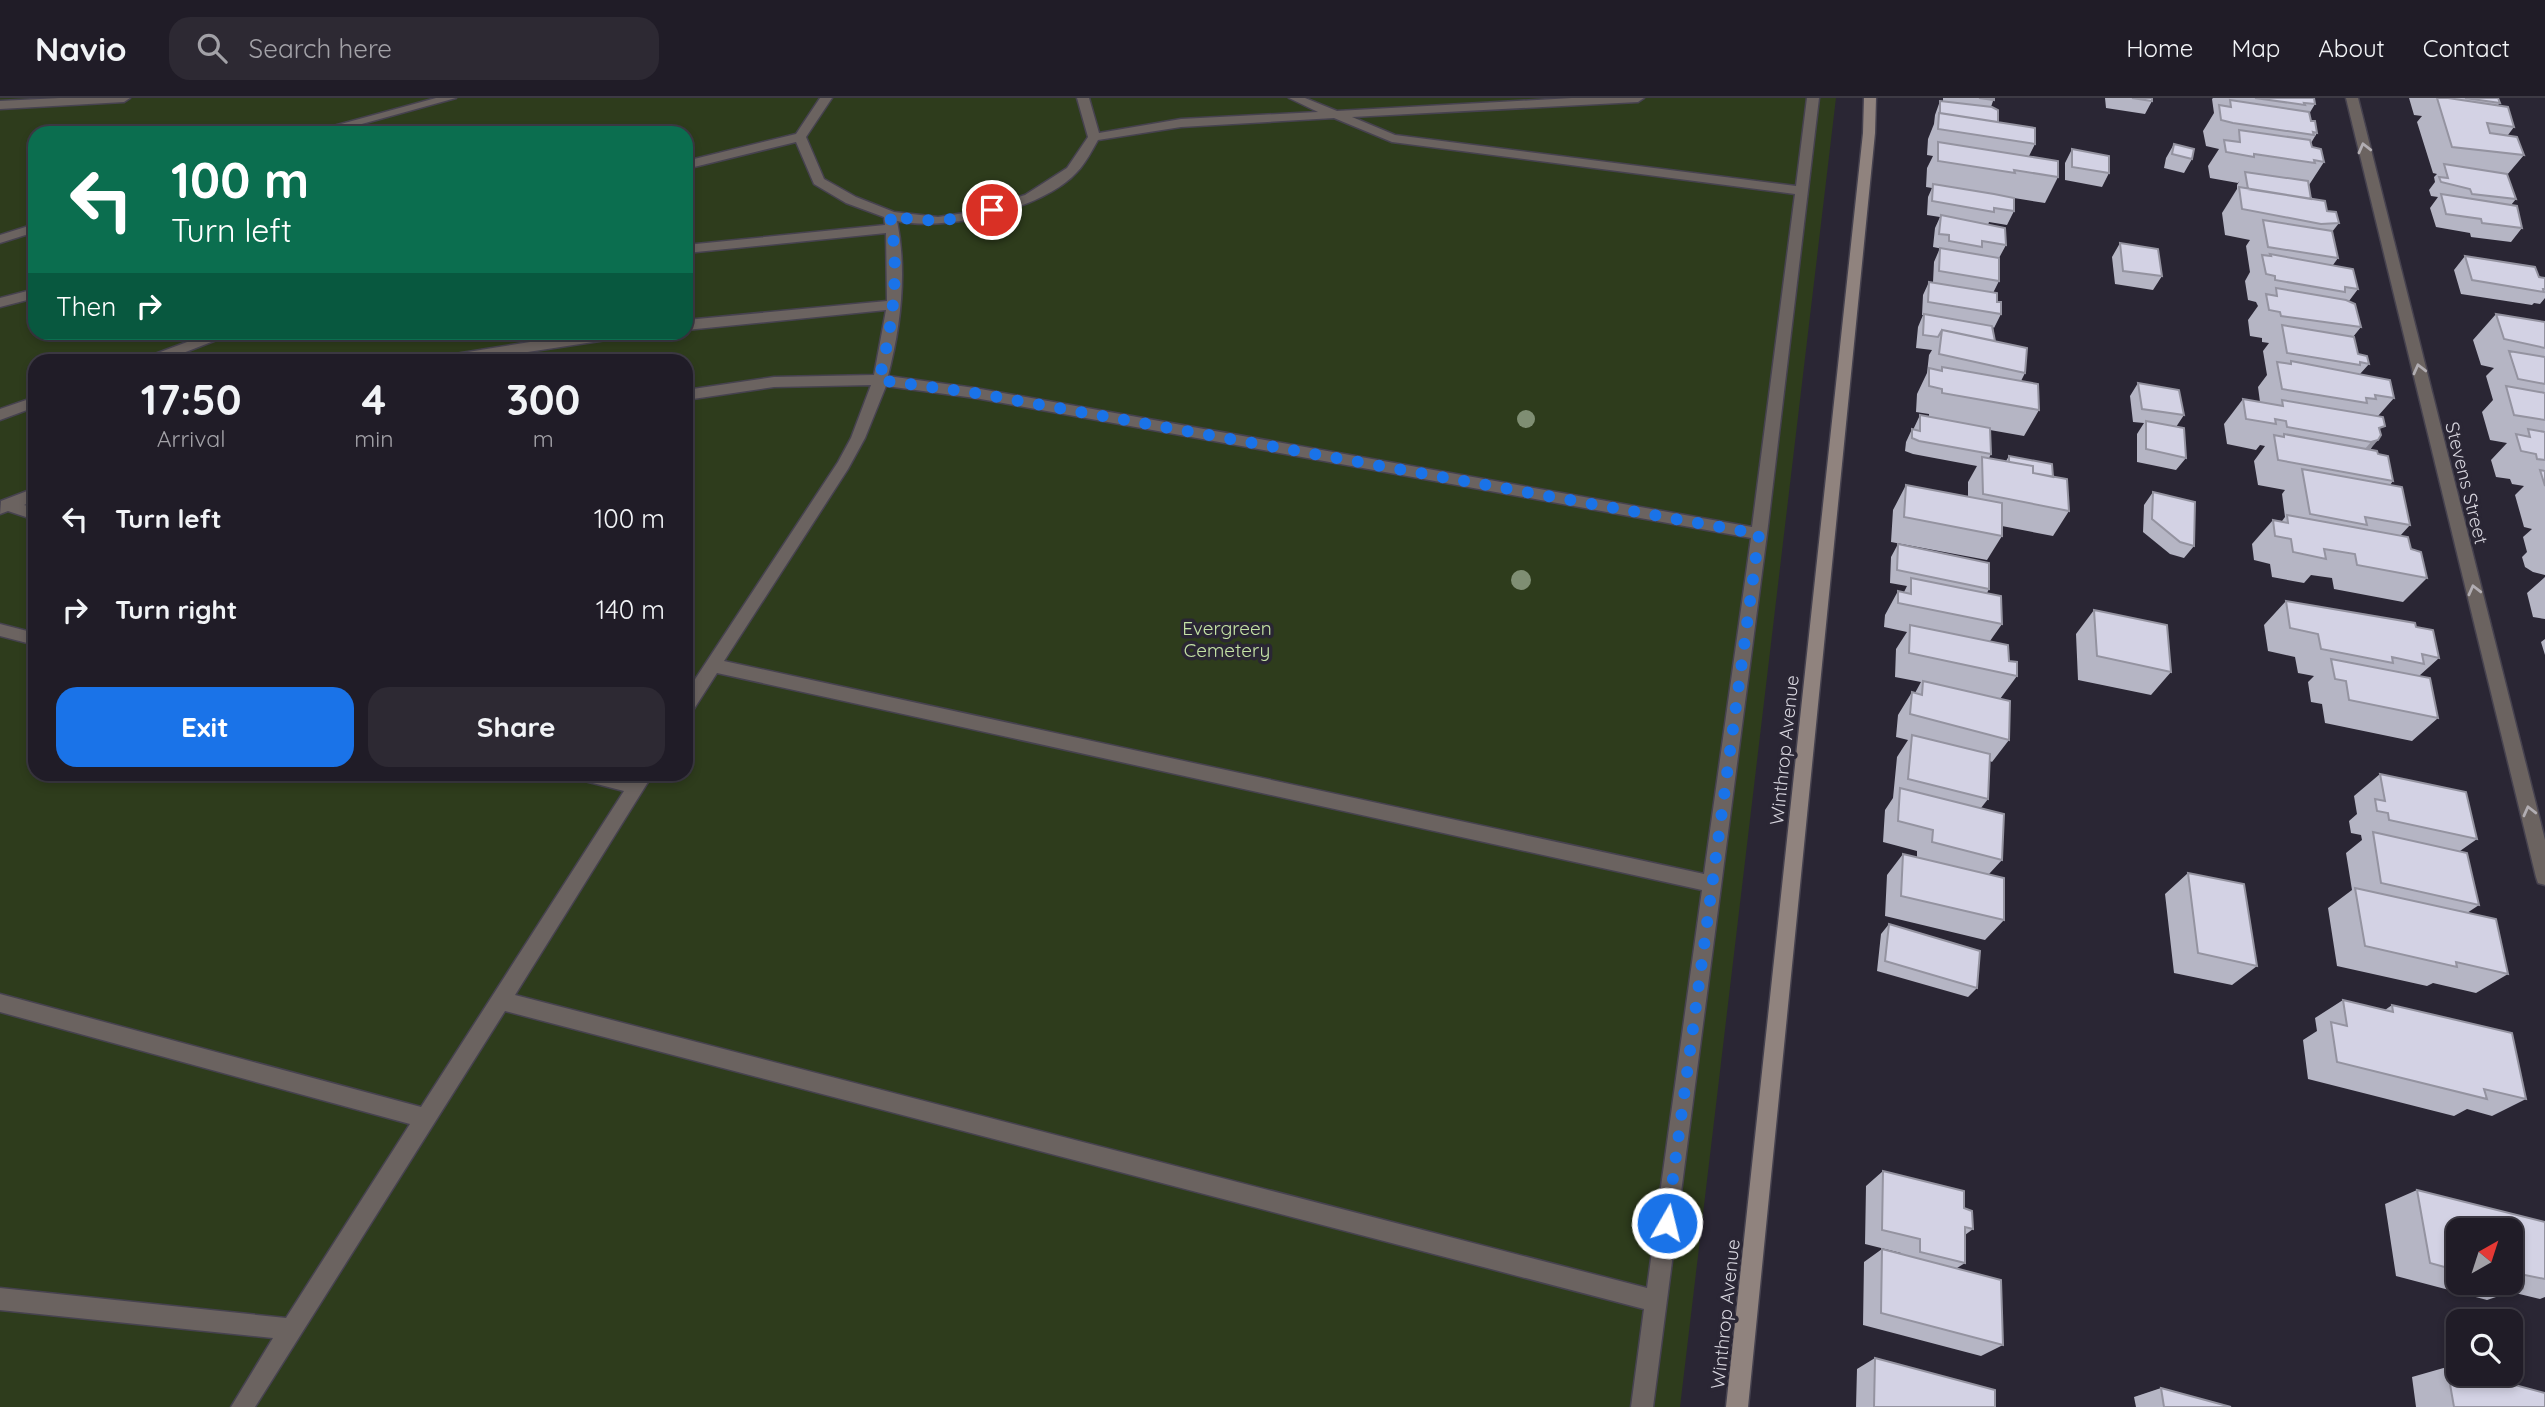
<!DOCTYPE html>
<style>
body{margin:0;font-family:Quicksand,sans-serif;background:#2d2933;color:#f1f3f6;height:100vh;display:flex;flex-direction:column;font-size:26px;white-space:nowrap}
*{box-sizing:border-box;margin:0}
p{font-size:23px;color:#a2a1a7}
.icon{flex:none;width:38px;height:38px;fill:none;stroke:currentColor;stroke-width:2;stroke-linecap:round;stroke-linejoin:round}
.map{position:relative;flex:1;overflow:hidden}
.details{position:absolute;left:28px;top:256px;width:665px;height:427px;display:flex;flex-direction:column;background:#201c27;border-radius:21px;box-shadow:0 4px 10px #0003,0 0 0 2px #3d3a44}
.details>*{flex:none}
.banner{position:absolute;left:28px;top:28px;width:665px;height:214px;border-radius:21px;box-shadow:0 4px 10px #0003,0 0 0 2px #3d3a44;background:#0b6e4f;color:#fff;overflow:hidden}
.needle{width:46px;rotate:39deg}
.fabs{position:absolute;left:2446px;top:1120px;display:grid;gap:14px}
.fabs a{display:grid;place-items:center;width:77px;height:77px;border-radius:14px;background:#201c27;box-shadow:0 4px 10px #0003,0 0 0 2px #3d3a44;font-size:35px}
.pin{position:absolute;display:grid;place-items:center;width:60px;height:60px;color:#fff;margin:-30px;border:4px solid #fff;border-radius:50%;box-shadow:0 2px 7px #0007}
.me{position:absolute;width:77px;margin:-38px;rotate:8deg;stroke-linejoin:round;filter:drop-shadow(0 0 5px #0008)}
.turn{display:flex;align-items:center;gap:24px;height:147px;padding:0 28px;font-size:32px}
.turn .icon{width:91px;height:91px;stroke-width:2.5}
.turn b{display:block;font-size:49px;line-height:60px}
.then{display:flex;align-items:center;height:66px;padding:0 28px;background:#0003;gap:14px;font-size:26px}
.eta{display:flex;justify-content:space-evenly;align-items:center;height:119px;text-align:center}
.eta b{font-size:42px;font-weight:700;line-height:49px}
.cta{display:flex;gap:14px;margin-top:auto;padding:14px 28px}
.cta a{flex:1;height:80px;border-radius:21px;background:#1a73e8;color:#fff;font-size:28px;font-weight:700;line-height:80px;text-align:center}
.cta a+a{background:#2d2933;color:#f1f3f6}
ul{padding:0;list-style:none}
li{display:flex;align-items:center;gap:21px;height:91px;padding:0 28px}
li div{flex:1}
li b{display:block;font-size:26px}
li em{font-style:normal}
header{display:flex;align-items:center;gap:42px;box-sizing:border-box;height:98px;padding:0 35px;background:#201c27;border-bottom:2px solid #3d3a44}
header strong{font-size:33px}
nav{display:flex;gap:38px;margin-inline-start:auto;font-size:24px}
.search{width:490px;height:63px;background:#2d2933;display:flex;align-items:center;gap:18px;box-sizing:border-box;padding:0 24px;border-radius:21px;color:#a2a1a7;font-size:26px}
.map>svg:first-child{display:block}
.green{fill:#2e3c1c;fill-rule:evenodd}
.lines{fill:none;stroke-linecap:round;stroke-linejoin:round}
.lane-casing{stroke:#46424f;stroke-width:3}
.street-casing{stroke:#46424f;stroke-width:3}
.secondary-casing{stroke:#46424f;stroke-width:3}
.lane{fill:#6b6360;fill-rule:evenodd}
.street{fill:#6b6360;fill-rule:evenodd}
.secondary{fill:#90837e;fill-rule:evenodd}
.tree{fill:#7f8e73}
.wall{fill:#b5b5c4;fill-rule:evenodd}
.shaded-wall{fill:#9493a0}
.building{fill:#d3d2e4;stroke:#9493a0;stroke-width:2}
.oneway{stroke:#b1adb2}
.route{stroke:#1a73e8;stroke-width:12;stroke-dasharray:0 21.6}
.labels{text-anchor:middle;stroke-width:7;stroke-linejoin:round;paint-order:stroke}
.street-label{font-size:19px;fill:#d7d5de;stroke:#2a2634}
.park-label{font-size:19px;fill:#c5e3a6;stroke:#2a2634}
</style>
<header>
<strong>Navio</strong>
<div class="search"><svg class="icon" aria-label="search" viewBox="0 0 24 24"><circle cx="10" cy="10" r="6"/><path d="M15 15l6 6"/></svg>Search here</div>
<nav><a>Home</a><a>Map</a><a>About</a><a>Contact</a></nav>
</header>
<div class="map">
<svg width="2545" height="1309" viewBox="0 0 2545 1309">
<rect width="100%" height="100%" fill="#2a2634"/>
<path class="green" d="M0 0H1836L1680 1309H0ZM35 35H686V234H35ZM35 262H686V676H35Z"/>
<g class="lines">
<defs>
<path id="lane" d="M60 0H130L124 4 0 11V3Z
M436 0H456L329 35H308Z
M820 0H832L806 39 824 81 856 99 894 114 938 119 971 114 1025 97 1067 70 1088 39 1077 0H1089L1099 35 1181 21 1318 14 1289 0H1305L1337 13 1572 0H1644L1638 4 1352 19 1395 37 1796 88 1807 0H1819L1767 436 1653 1309H1631L1644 1211 505 913 255 1309H231L273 1240 0 1212V1190L286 1220 410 1026 0 914V896L421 1009 624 693 577 681 574 676H614L632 680 635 676H653L515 897 1647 1190 1702 792 717 575 692 614 686 616V595L838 364 851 340 871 287 774 289 686 302V292L774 279 874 277 886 212 686 232V222L887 203 886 135 686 155V147L885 127 884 119 846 105 814 86 796 44 686 71V63L796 36ZM1334 20 1392 44 1795 96 1752 429 975 290 888 278C901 228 907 173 897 123 945 134 1044 111 1077 74 1086 65 1092 52 1098 42L1181 29ZM886 288 975 300 1751 440 1704 776 724 563 848 371 865 340Z
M35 126V134L0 145V137Z
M35 191V200L0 209V200Z
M214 234H237L165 262H145L147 259Z
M593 234H633L626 239 476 262H442L449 257Z
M35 299V309L0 322V311Z
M35 390V402L24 407 35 410V422L8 413 0 416 1 403Z
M0 526 35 535V547L0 538Z"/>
<path id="street" d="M2346 0H2358L2545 742V787L2538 785 2536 779Z"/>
<path id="secondary" d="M1864 0H1876L1875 35 1748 1309H1726L1863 35Z"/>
</defs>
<use href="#lane" class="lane-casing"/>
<use href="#street" class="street-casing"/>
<use href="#secondary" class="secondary-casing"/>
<use href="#lane" class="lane"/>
<use href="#street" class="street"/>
<use href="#secondary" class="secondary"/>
</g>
<g class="tree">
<circle cx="1526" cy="321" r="9"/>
<circle cx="1521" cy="482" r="10"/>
</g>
<path class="wall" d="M1942 0H1994L1991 9 1998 24 2035 46 2029 58 2058 79 2045 105 2008 99 2014 113 2007 127 1989 124 1988 127 2006 147 1999 160V183L1993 195 2001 216 1994 230 1993 229 1995 243 2025 275 2021 283 2039 312 2024 338 1990 332 1991 356 1989 360 2006 363 2009 358 2053 379 2069 413 2053 438 2002 428V438L1987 462 1891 444 1893 412 1906 387 1968 399V384L1977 368 1913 356 1905 353 1906 344 1912 331 1913 332 1920 317 1929 319V316L1916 314 1917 296 1927 275 1929 257 1932 252 1916 250 1918 229 1923 217H1922L1923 197 1929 184H1933L1934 164 1940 150 1943 151 1933 149 1935 130 1940 119 1927 117 1928 99 1932 90 1926 89 1927 70 1933 58 1927 57 1928 41 1934 26 1935 17 1940 3 1943 4V0Z
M2105 0H2152V3L2145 16 2106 10Z
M2213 0H2314L2315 6 2309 16 2311 23 2317 35 2311 45 2312 49 2324 64 2309 87 2311 101 2327 113 2339 125 2332 134 2338 160 2333 167 2358 191 2349 203 2361 229 2353 239 2358 256 2369 266 2360 276 2394 300 2378 318 2380 334 2370 352 2378 356 2393 383 2390 387 2410 427 2400 438 2411 451 2427 480 2403 504 2334 491 2332 480 2311 477 2304 485 2272 479 2270 466 2254 462 2252 446 2273 422 2282 423 2285 419 2282 396 2285 392 2258 387 2254 363 2265 348 2260 347 2256 352 2227 346 2224 326 2243 301 2260 304 2258 289 2267 277 2263 253 2269 245 2262 244V240L2250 238 2248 222 2258 208 2256 204 2248 202 2245 183 2250 174 2246 148 2250 142 2225 137 2222 115 2237 91V87L2240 82 2238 85 2210 80 2208 68 2219 51 2206 48 2203 33 2214 15 2212 1Z
M2409 0H2498L2500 5 2498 7 2514 29 2508 37 2524 57 2507 77 2516 101 2511 107 2522 130 2511 144 2471 139 2470 135 2436 129 2430 110 2438 99 2431 98 2429 92 2435 84 2434 79 2437 76 2433 75 2417 24 2422 18 2414 17Z
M2174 46 2192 61 2184 75 2164 70 2166 60Z
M2072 51 2109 75 2102 89 2065 82V65Z
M2120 145 2162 178 2153 192 2115 186 2112 159Z
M2465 158 2545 180V200L2540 206 2534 205 2532 207 2461 196 2454 172Z
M2496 216 2545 224V477L2533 474 2525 469 2522 459 2527 454 2523 439 2532 431 2524 429 2515 397 2524 388 2512 386 2510 381 2496 379 2491 362 2507 345 2490 342 2482 314 2493 302 2486 278 2494 270 2481 267 2473 242Z
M2138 285 2184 317 2176 329 2186 360 2176 372 2137 364V336L2144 325 2133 324 2130 298Z
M2153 394 2194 448 2184 460 2170 456 2143 434 2144 407Z
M1898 446 1989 491 1987 495 2002 526 1990 543 2009 563 2017 578 2000 601 2009 642 1992 664 1990 663 1988 701 1981 710 2002 762 1989 776 2004 822 1985 842 1885 818 1887 777 1903 756 1917 759V753L1883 744 1885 712 1893 700 1897 659 1908 642 1896 639 1898 617 1912 594 1915 595 1921 584 1895 579 1896 551 1907 534 1884 529 1885 517 1898 493 1904 494 1907 488 1890 485 1891 459Z
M2545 479V521L2533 519 2527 495Z
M2286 503 2416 529 2439 560 2419 578 2438 620 2412 643 2325 625 2322 606 2311 604 2308 584 2314 578 2298 575 2295 559 2268 553 2264 527Z
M2094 512 2171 574 2151 597 2078 582 2076 536Z
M2545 541V557L2541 544Z
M2380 676 2477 741 2460 753 2479 807 2467 815 2508 876 2476 895 2433 885 2427 888 2337 868 2328 810 2352 792 2346 755 2362 742 2361 737 2351 735 2349 723 2357 716 2354 698Z
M2188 775 2257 868 2232 887 2174 875 2165 796Z
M1889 826 1977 890 1968 899 1877 873 1881 836Z
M2343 902 2385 912 2392 907 2526 1001 2492 1018 2467 1011 2454 1018 2308 981 2303 942 2317 933 2315 920Z
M1883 1073 1973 1131 1965 1137V1165L1957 1170 2003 1247 1981 1258 1863 1227 1864 1164 1882 1151 1901 1156V1155L1865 1146 1866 1088Z
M2417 1092 2545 1124V1199L2540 1201 2511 1194 2487 1202 2396 1178 2385 1106ZM2459 1132 2511 1185H2459Z
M1875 1260 1995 1309H1856L1857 1271Z
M2447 1269 2545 1309H2416L2412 1279Z
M2161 1290 2231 1309H2136L2134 1299Z"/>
<path class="shaded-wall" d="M2378 342 2356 368 2349 369 2371 344Z"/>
<path class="building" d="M1979 0H1994V2Z
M2132 0H2152V3Z
M2255 0H2314L2315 6 2304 5 2305 7Z
M2437 0H2448L2508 9 2514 29 2487 25 2490 35 2517 39 2524 57 2452 49Z
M2465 0H2498L2500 5Z
M2230 2 2309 14 2311 23H2315L2317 35 2313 34 2314 37 2233 25 2221 22 2219 7 2231 9Z
M1940 3 1992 9 1998 12V24L1940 15Z
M1939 15 2035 30V46L1938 31Z
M2239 32 2310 42 2312 49 2321 51 2324 64 2314 62 2315 65 2254 56V59L2226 54 2224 42 2240 44Z
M1938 44 2058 63V79L2014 72 2015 75 1938 63Z
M2174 46 2194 51 2192 61 2172 56Z
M2072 51 2109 58V75L2072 69Z
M2444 66 2507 76 2516 101 2472 96 2470 91 2441 84 2439 79 2448 80Z
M2245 74 2308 83 2311 101 2248 91Z
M1933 86 1994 96 2014 100V113L1994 110V114L1932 103Z
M2239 89 2325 103 2327 113 2336 114 2339 125 2321 126 2242 111Z
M2441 96 2517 108 2522 130 2482 125 2481 121 2446 116Z
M1941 117 2005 130 2006 147 1982 143V149L1949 143V137L1939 136Z
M2263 122 2332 133 2338 160 2268 149Z
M2120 145 2158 151 2162 178 2123 173Z
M1940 150 1999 160V183L1939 173Z
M2270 156 2353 171 2358 191 2345 189V194L2275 182V178L2266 176 2262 157 2271 158Z
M2465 158 2535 169 2539 179 2545 180V191H2543L2544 194 2472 182Z
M1929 184 1997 195V204H2001V216L1928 204Z
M2276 190 2346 202 2355 206 2361 229 2281 218 2280 214 2269 212 2266 196 2277 198Z
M1924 216 1992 228 1995 243 1942 232 1938 239 1923 237Z
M2496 216 2545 224V250L2504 241Z
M2282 227 2354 239 2358 256 2367 258 2369 266 2360 264V267L2287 255Z
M1942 232 2027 250 2025 275 1939 256Z
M2509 253 2545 259V286L2518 281Z
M2291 263 2390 282 2394 300 2375 297 2376 301 2366 300 2367 305 2282 291 2277 264 2291 266Z
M1942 269 2038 286 2039 312 1942 295V291L1929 288V270L1942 273Z
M2138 285 2179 292 2184 317 2142 311Z
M2506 288 2545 295V322L2514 317Z
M2243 301 2283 308 2282 302 2383 319 2385 328 2379 330 2381 337 2378 342 2371 344 2287 329 2286 323 2275 321 2276 326 2246 321Z
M1920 317 1990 330 1991 356 1919 343 1912 340V331L1920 333Z
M2146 323 2184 330 2186 360 2146 351Z
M2528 331 2545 334V362L2537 361 2536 356 2521 353 2516 336 2530 339Z
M2284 336 2377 353 2378 356 2388 358 2393 383 2278 362 2274 337 2284 339Z
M2009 358 2052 366 2053 379 2033 375V368L2009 364Z
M1982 359 2033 368V375L2067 381 2069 413 1983 396Z
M2302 371 2402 389 2410 427 2365 419 2367 427 2310 416Z
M2540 372 2545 373V388Z
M1906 387 2002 405V438L1904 419Z
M2153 394 2195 404 2194 448 2180 444 2152 421Z
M2287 417 2408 439 2411 451 2421 454 2427 480 2357 467 2355 456 2324 451 2326 461 2293 454 2291 441 2275 438 2273 422 2288 425Z
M1898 446 1989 465V491L1897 472Z
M1911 480 2001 498 2002 526 1898 505V493L1911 496Z
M2286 503 2415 525 2416 529 2433 532 2439 560 2422 556 2424 566 2392 559 2393 565 2321 551 2318 536 2290 530Z
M2094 512 2167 527 2171 574 2097 558Z
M1910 527 2008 547 2009 563 2017 564V578L1909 555Z
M2331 561 2430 580 2438 620 2349 602 2346 583 2335 581Z
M1923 583 2010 603 2009 642 1910 616 1912 594 1922 597Z
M1912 637 1990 656 1988 701 1908 681Z
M2380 676 2466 694 2477 741 2389 722 2388 715 2377 713 2375 701 2385 703Z
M1900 690 2004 716 2002 762 1932 744 1933 732 1898 723Z
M2373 734 2467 755 2479 807 2381 785Z
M1903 756 2004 780V822L1901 798Z
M2188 775 2244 786 2257 868 2198 855Z
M2355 790 2496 821 2508 876 2456 864 2457 869 2365 848Z
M1889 826 1980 853 1977 890 1885 863Z
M2343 902 2393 914 2392 907 2512 935 2526 1001 2484 991 2487 1001 2337 964 2331 924 2347 928Z
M1883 1073 1964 1093V1110L1972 1113 1973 1131 1965 1129V1165L1920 1154V1141L1882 1132Z
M2417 1092 2545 1124V1181L2520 1176 2523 1190 2504 1185H2511V1132H2459V1173L2430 1165Z
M1882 1151 2001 1182 2003 1247 1881 1215Z
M1875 1260 1995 1292V1309H1874Z
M2447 1269 2459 1272V1276H2474L2545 1295V1309H2454Z
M2161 1290 2231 1309H2164Z"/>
<defs><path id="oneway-chevron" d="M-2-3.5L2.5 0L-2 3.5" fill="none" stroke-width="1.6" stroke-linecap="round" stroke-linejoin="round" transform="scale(1.75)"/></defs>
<g class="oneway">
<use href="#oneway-chevron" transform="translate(2364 50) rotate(-104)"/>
<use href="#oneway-chevron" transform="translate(2419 271) rotate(-104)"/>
<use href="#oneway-chevron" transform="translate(2474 492) rotate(-104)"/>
<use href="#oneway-chevron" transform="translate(2529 713) rotate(-104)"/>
</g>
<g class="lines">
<path class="route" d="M992 112C959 123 924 126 890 117 900 174 893 226 879 282L975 295 1759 436 1667 1125"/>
</g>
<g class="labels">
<g class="street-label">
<text transform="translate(2467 385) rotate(76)" y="7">Stevens Street</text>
<text transform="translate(1784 652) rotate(-84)" y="7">Winthrop Avenue</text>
<text transform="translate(1725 1216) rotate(-84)" y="7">Winthrop Avenue</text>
</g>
<g class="park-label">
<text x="1227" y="537">Evergreen<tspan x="1227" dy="22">Cemetery</tspan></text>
</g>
</g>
</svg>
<div class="fabs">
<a><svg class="needle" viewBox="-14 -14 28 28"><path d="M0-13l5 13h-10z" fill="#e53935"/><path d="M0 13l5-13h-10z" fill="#a2a1a7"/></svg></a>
<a><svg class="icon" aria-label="search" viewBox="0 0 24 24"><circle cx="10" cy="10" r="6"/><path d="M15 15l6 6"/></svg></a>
</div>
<div class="pin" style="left:992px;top:112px;background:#d93025"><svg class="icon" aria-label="arrive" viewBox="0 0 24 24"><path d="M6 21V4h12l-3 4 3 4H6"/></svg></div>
<svg class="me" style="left:1667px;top:1125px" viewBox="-20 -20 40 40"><circle r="17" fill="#1a73e8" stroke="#fff" stroke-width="3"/><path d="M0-11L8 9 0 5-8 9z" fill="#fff"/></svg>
<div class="banner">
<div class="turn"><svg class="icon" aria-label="left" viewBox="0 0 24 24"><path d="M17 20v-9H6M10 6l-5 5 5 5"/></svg><div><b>100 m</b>Turn left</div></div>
<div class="then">Then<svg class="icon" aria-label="right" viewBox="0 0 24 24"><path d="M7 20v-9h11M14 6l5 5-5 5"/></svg></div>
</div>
<section class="details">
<div class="eta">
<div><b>17:50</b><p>Arrival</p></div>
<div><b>4</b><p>min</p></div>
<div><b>300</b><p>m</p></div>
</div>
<ul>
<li><svg class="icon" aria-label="left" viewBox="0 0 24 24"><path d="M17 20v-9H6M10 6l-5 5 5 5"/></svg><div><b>Turn left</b></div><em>100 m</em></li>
<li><svg class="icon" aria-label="right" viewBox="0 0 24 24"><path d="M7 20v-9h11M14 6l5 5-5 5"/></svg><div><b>Turn right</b></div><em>140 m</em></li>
</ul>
<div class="cta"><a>Exit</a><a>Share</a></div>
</section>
</div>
